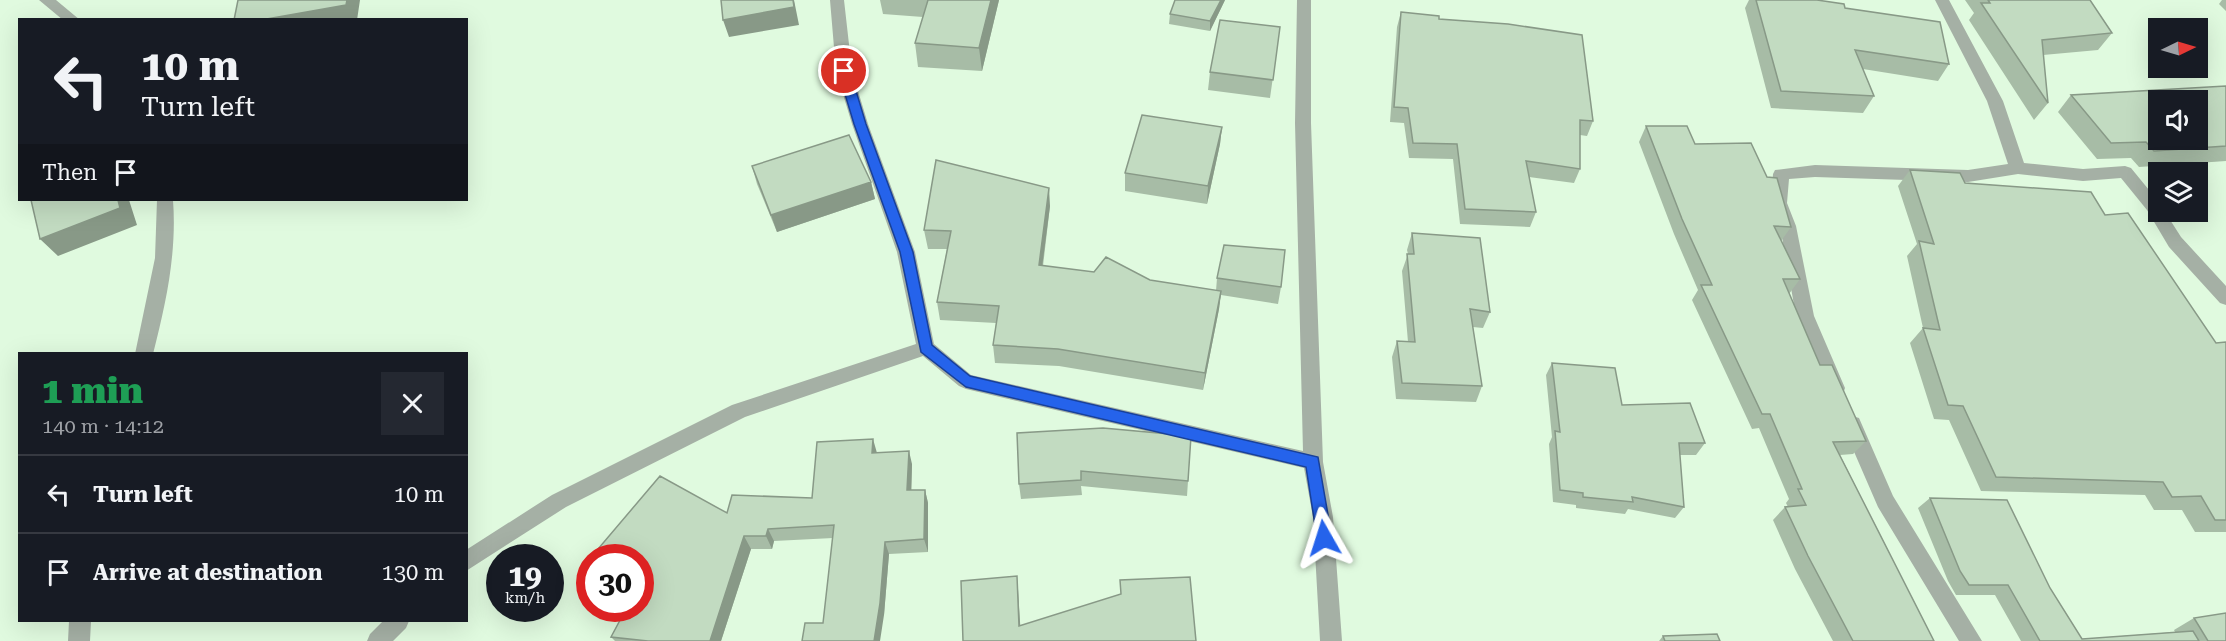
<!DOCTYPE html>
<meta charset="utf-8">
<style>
body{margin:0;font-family:"Roboto Serif",serif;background:#242831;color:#f1f3f6;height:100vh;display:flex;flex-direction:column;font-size:22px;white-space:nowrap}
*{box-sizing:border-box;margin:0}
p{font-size:20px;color:#9ea1a6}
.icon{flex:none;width:33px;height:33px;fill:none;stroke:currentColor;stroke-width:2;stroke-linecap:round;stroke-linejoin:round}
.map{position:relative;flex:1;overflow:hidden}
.details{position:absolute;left:18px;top:352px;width:450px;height:270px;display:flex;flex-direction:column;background:#171b24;border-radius:0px;box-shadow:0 6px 24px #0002}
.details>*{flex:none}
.top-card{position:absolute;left:18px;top:18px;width:450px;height:183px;border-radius:0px;box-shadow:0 6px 24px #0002;background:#171b24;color:#f1f3f6;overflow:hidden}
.needle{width:39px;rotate:85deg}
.controls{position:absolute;left:2148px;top:18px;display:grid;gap:12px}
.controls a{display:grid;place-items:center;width:60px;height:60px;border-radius:0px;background:#171b24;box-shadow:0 6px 24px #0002;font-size:30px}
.speed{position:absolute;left:486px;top:544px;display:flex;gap:12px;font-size:30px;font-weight:700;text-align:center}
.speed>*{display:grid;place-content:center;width:78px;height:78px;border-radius:50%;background:#171b24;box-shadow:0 6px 24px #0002;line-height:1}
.speed small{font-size:15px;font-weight:400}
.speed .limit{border:9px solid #d22;background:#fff;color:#111}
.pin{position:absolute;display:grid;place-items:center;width:51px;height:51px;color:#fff;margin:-26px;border:3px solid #fff;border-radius:50%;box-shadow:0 2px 6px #0007}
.me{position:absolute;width:66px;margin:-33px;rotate:354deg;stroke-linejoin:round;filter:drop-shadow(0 0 4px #0008)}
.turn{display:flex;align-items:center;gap:21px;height:126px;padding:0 24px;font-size:27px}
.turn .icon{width:78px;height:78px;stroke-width:2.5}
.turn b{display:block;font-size:42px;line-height:51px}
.then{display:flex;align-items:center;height:57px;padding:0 24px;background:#0003;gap:12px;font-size:22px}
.round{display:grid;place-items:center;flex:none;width:63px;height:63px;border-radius:0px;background:#242831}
.summary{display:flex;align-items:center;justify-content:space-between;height:102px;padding:0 24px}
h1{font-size:36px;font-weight:800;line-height:45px;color:#1e9e55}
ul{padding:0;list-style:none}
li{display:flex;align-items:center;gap:18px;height:78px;padding:0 24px;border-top:2px solid #363941}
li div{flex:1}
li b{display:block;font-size:22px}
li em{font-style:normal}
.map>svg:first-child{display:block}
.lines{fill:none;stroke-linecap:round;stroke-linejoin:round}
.street{fill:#a5b0a5;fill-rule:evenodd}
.wall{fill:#a7bca6}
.shaded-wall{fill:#889987}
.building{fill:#c2dbc1;stroke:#889987;stroke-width:1.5;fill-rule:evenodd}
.route{fill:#2563eb;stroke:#184099;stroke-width:1.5}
</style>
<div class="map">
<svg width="2226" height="641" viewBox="0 0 2226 641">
<rect width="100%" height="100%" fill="#e0fadf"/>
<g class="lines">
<path class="street" d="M39 0H56L80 20H63Z
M830 0H844L852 71 868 124 915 252 934 344 971 375 1303 451 1295 123 1297 0H1311V123L1323 462 1333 517 1342 641H1320L1313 517 1304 468 966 389 959 386 923 356 745 417 566 507 466 571V550L552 495 732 405 916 344 897 252 852 124 836 71Z
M1935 0H1949L2003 101 2024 163 2083 169 2125 166 2131 168 2158 201V212H2165L2181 237 2226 286V305L2220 303 2169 247 2147 210 2121 178 2083 181 2018 174 1968 182 1815 177 1789 179 1787 203 1796 226 1814 316 1845 388 1843 394 1836 396 1829 394 1796 316 1780 226 1771 203 1773 174 1775 170 1815 165 1968 170 2008 164 1987 101Z
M157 200H173C177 253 166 303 153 354H135L155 258Z
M1852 416 1859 418 1893 496 1982 641H1959L1878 507 1842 424 1845 418Z
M69 621H91L90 641H68Z
M383 621H409L406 628 393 641H367L370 634Z"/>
</g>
<path class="wall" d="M880 0H999L982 71 918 67 915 43 923 17 883 14Z
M1225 0 1210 31 1169 24 1170 14Z
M1749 0H1817L1845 8 1949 64 1938 81 1863 69 1874 96 1863 113 1771 108 1745 8Z
M1965 0H2090L2112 33 2098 50 2043 55 2048 103 2034 120 1969 20 1974 13Z
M2222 0H2226V11L2219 4Z
M1401 12 1439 19 1593 121 1587 136 1580 135V169L1574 183 1529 177 1536 212 1530 227 1460 224 1453 159 1409 158 1404 123 1390 122 1397 27Z
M1280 27 1270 98 1208 90 1210 72Z
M2226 86V161L2139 167 2131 158 2097 159 2058 112 2071 95Z
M1646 126 1695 144 1791 227 1781 241 1800 279 1789 294 1820 365 1866 441 1853 454 1840 455 1934 641H1833L1795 569 1773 520 1785 507H1788L1786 503 1789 499 1759 428 1752 429 1692 300 1698 290 1674 234 1639 142Z
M1222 127 1220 144 1207 204 1125 191V173Z
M752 166 871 182 875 199 777 232 757 184Z
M1910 170 2105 215 2216 343 2226 342V532H2195L2182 510H2154L2145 495 1981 491 1949 420 1934 419 1910 343 1923 328 1907 256 1917 244 1898 186Z
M1050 206 1043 266 1150 280 1216 291 1217 278 1281 287 1278 304 1221 295 1219 309 1203 390 1059 366 995 363 993 345 996 323 940 320 937 302 947 249H928L924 230Z
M1412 233 1490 312 1483 328 1473 327 1482 386 1476 402 1396 399 1392 357 1397 341 1408 342 1402 271 1408 254 1407 250Z
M1552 363 1622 405 1705 443 1696 455H1680L1684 507 1675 518 1628 509 1625 514 1576 508V505L1553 502 1549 444 1552 437 1546 375Z
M1191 436 1187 496 1081 486 1082 495 1021 499 1019 484Z
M877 452 912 464 911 490H925L928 503V552L889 554 884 615 823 623 833 538 774 541 772 549H751L721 641H615L611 637 640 609V558H604L598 549 727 513 812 498Z
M1930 498 2050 588 2082 639 2175 632 2174 630 2194 618 2226 641H2021L1995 595H1956L1948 581 1918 508Z
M1663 636 1720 641H1659Z"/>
<path class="shaded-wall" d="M347 0H360L357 20H261Z
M794 0 799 25 729 37 723 20Z
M991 0H999L982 71 979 48Z
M1221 0H1225L1210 31V21Z
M1222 127 1220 144 1207 204 1208 186Z
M871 182 875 199 777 232 771 215Z
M1049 188 1050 206 1040 283 1039 265Z
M118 200H129L137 225 58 256 40 239Z
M1221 291 1219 309 1203 390 1205 373Z
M873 439 877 453H872Z
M909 451 912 464 911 504 907 490Z
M925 490 928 503V552L924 539Z
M768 529 774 541 772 549 766 536Z
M744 536 751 549 721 641H710Z
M885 542 889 554 884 615 880 641H874Z
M1017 576 1018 589 1021 638 1019 626Z"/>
<path class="building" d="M238 0H347L346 5 261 20H234Z
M721 0H793L794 7 723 20Z
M928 0H991L979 48 915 43Z
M1175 0H1221L1210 21 1170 14Z
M1756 0H1817L1844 4 1845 8 1940 22 1949 64 1855 50 1874 96 1781 91Z
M1988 0H2090L2112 33 2042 40 2048 103 1981 3H1990Z
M1401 12 1439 16V19L1508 24 1582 35 1593 121 1580 120V169L1526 161 1536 212 1465 209 1457 144 1413 143 1408 108 1394 107Z
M1220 20 1280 27 1273 80 1210 72Z
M2226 86V146L2154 151 2146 142 2111 143 2071 95ZM2158 100H2198V140H2158Z
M1142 115 1222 127 1208 186 1125 173Z
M1646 126H1687L1695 144 1751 143 1767 177 1777 178 1791 227 1774 226 1800 279H1783L1820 365H1832L1866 441 1833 442 1934 641H1853L1808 556 1785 507 1806 505 1798 489H1802L1770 414H1762L1701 285H1712L1682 219Z
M849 135 871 182 771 215 752 166Z
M936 160 1049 188 1039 265 1094 272 1106 257 1150 280 1221 291 1205 373 1058 349 993 345 999 306 937 302 951 231 924 230Z
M1910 170 1960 173 1965 183 2091 192 2105 215 2128 213 2216 343 2226 342V520H2215L2201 496 2172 497 2163 482 1996 477 1963 406 1948 405 1923 328 1940 330 1919 241 1934 244Z
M31 200H118L120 208 40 239Z
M1412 233 1480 238 1490 312 1470 309 1482 386 1402 383 1397 341 1415 342 1407 254H1414Z
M1224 245 1285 250 1281 287 1217 278Z
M1552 363 1615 368 1622 405 1690 403 1705 443H1679L1684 507 1632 497 1633 502 1583 497V493L1560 490 1555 431 1560 432Z
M1103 428 1191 436 1188 481 1081 471V480L1019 484 1017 433Z
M873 439 872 453 909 451 907 490H925L924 539 885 542 880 603 874 641H802L805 623H823L834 525 768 529 766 536H744L710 641H648L611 637 626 609H640V580L643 575 640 574V558H613L598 549 660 476 727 513 732 495 812 498 817 442Z
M1930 498 2007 500 2050 588 2082 639 2193 631 2199 641H2040L2008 585H1969L1960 571Z
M1017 576 1019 626 1121 594 1120 580 1190 577 1196 641H963L961 581Z
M2226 613V641H2208L2194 618Z
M1717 634 1720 641H1665L1663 636Z"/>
<path class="route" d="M844 67 850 71 866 124 913 252 932 345 970 376 1318 457 1332 538 1330 543 1324 545 1319 543 1317 538 1306 467 966 387 921 352 900 252 854 124 838 71Z"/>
</svg>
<div class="controls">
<a><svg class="needle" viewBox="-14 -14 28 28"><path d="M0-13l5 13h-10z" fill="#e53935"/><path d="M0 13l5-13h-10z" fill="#9ea1a6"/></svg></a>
<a><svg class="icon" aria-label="sound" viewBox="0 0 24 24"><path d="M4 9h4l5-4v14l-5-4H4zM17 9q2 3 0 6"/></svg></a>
<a><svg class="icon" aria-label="layers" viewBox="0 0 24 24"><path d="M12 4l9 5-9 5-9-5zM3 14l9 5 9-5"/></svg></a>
</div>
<div class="speed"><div>19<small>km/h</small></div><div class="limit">30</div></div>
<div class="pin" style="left:844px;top:71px;background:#d93025"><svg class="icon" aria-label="arrive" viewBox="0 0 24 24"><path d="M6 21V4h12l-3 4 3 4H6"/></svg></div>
<svg class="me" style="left:1324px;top:538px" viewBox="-20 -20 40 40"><path d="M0-17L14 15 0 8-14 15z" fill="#2563eb" stroke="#fff" stroke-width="4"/></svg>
<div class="top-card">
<div class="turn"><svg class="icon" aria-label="left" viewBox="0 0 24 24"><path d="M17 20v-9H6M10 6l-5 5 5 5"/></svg><div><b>10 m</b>Turn left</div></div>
<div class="then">Then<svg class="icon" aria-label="arrive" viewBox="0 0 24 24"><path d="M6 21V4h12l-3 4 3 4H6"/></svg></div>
</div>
<section class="details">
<div class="summary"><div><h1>1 min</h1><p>140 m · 14:12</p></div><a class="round"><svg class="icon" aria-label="close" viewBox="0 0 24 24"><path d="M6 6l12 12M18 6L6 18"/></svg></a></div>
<ul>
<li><svg class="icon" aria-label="left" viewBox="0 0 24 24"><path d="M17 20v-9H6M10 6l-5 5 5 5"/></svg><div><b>Turn left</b></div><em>10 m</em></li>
<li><svg class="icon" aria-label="arrive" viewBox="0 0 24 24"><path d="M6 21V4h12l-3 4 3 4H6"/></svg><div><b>Arrive at destination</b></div><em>130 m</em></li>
</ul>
</section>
</div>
